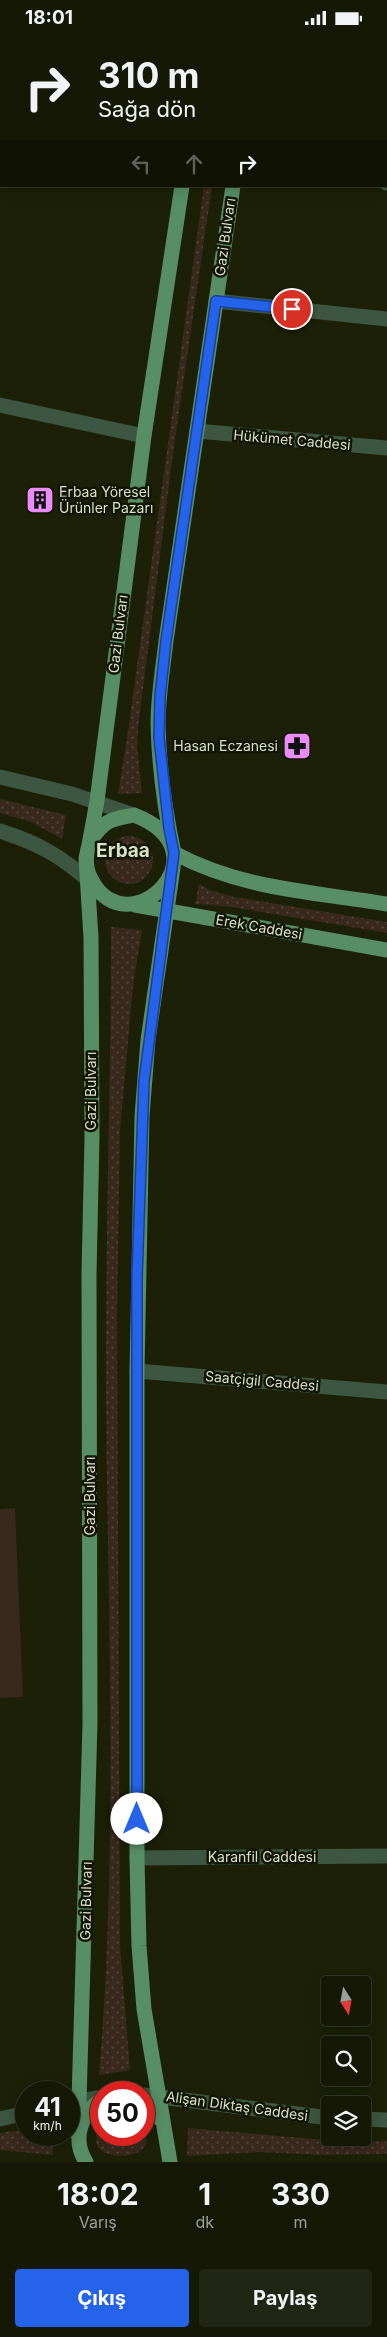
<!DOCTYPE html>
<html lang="tr">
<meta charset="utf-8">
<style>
body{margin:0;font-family:Inter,sans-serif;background:#212513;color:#f1f3f6;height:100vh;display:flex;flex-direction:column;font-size:19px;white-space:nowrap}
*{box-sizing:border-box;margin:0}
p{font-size:16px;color:#9da09a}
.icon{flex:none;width:28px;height:28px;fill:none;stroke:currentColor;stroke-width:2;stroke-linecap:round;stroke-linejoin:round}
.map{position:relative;height:2127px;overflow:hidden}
.drawer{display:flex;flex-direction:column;background:#141805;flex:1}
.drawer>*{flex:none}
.guide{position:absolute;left:0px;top:0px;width:388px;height:152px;box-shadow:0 2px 12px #0003,0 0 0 1px #333727;background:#141805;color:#f1f3f6;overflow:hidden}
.needle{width:32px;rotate:169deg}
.controls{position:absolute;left:321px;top:1941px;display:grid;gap:10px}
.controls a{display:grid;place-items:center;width:50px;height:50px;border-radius:5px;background:#141805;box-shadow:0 2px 12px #0003,0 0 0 1px #333727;font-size:25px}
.speed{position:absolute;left:15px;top:2046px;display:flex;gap:10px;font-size:25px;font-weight:700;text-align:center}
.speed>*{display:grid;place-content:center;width:65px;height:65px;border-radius:50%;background:#141805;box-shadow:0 2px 12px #0003,0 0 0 1px #333727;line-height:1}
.speed small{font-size:12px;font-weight:400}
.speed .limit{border:8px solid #d22;background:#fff;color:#111}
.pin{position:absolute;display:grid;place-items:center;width:42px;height:42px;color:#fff;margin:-21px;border:2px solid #fff;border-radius:50%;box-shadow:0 1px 5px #0007}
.me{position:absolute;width:55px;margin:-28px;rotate:0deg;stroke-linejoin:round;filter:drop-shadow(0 0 4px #0008)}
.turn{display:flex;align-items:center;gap:18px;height:105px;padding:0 15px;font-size:22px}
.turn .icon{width:65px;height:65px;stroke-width:2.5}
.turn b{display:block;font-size:35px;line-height:42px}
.lanes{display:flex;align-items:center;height:48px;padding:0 15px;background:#0003;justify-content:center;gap:25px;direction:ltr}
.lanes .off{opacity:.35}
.eta{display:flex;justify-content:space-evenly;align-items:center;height:85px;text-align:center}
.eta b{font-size:30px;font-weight:700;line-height:35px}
.button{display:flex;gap:10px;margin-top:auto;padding:10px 15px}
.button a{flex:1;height:58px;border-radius:5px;background:#2563eb;color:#fff;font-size:20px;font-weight:700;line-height:58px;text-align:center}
.button a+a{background:#212513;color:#f1f3f6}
.status{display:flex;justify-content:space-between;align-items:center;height:35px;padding:0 25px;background:#141805;direction:ltr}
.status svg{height:14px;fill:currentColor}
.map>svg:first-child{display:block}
.grass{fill:url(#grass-dots)}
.park{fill:#39281c}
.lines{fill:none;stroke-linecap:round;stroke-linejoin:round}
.minor{stroke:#3c5641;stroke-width:15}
.major{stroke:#578e64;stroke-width:15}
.route-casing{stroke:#184099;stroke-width:12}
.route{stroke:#2563eb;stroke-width:9}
.labels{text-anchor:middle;stroke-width:5;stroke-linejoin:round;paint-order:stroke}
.street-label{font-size:14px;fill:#dadfcf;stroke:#121601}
.poi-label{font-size:14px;fill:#dadfcf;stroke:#121601;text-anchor:start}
.district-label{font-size:19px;font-weight:bold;fill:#d9e1c3;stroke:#121601}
</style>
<div class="status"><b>18:01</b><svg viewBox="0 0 49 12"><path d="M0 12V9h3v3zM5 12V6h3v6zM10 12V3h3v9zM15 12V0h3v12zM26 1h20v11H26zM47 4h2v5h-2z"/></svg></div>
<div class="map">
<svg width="387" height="2127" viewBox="0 0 387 2127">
<defs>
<pattern id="grass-dots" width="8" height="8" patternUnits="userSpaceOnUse" patternTransform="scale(1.25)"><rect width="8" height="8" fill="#39281c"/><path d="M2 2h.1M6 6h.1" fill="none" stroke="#55473c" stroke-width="1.8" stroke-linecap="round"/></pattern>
</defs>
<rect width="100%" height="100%" fill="#1b2007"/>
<path class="grass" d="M204 151H212L174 411 138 693 137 711 142 758 118 759 126 710Z
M0 764 66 780 62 804 31 787 0 778Z
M105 825a24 24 0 1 1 48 0a24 24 0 1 1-48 0Z
M199 849 212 856 234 862 387 887V898L232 872 195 869Z
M111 892 142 895 133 950 120 1096 117 1280 120 1910 130 2035 99 2040C118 1816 108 1590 106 1365 105 1207 111 1050 111 892Z
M101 2089V2100H144V2094C159 2125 106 2127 97 2111 95 2104 96 2096 101 2089Z
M188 2093 347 2107 387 2106V2119L321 2120 260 2117 187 2121Z
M26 2094V2100H52L53 2120 0 2115V2098Z"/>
<path class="park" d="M15 1473 23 1662 0 1663V1474Z"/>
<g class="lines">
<path class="minor" d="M315 0 325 1
M386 9H387
M386 148H387
M216 266 387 284
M0 370 144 401
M197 396 387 413
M0 742 72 759 134 780
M0 796C41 809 62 822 94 850
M137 1336 387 1357
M137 1823 387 1821
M144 2060 330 2083
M69 2068 101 2062
M0 2084 26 2078
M362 2084 387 2085"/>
<path class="major" d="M206 1V0
M255 1 256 0
M233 151 166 606C163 633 158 661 158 689 159 732 165 776 174 818 241 854 313 857 387 869
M134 780C230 817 127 915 91 844 81 825 88 802 105 789 113 783 125 782 134 780Z
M89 810 97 766 144 401 182 151
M135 870 387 915
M144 2066 152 2071 161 2085
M78 2100 90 1689 89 1239 92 1103 91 903 86 823
M86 2127C72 2105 80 2079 101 2065
M170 2127 144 1974 139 1911 137 1823V1336L142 1081 148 1005 173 833"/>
</g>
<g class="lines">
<defs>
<path id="route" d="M137 1784V1242L144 1046 174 818 169 793 159 703 160 661 166 606 216 266 292 274"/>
</defs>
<use href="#route" class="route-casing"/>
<use href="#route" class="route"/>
</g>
<defs>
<symbol id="building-square" viewBox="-11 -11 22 22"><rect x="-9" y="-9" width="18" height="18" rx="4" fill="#ec8cfa" stroke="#121601"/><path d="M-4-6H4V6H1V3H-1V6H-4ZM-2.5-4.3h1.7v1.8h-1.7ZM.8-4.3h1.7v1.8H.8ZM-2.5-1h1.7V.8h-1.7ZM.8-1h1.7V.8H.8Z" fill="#111"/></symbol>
<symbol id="pharmacy-square" viewBox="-11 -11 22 22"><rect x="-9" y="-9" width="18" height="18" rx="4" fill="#ec8cfa" stroke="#121601"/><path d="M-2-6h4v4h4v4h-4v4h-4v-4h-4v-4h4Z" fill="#111"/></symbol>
</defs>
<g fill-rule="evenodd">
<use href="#building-square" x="24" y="449" width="32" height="32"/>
<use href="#pharmacy-square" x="281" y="695" width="32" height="32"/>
</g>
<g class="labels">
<g class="street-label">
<text transform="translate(225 202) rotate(-82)" y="5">Gazi Bulvarı</text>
<text transform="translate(292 405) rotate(5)" y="5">Hükümet Caddesi</text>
<text transform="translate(118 599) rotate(-83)" y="5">Gazi Bulvarı</text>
<text transform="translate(259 892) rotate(10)" y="5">Erek Caddesi</text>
<text transform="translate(91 1056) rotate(-90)" y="5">Gazi Bulvarı</text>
<text transform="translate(262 1346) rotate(5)" y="5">Saatçigil Caddesi</text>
<text transform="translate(90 1461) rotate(-90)" y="5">Gazi Bulvarı</text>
<text x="262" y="1827">Karanfil Caddesi</text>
<text transform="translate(86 1866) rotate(-89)" y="5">Gazi Bulvarı</text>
<text transform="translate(237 2071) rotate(8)" y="5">Alişan Diktaş Caddesi</text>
</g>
<g class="poi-label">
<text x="59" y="462">Erbaa Yöresel<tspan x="59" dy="16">Ürünler Pazarı</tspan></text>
<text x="278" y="716" text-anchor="end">Hasan Eczanesi</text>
</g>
<g class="district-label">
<text x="123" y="822">Erbaa</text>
</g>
</g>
</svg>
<div class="controls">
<a><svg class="needle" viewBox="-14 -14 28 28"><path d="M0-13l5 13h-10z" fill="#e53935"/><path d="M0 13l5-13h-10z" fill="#9da09a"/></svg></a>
<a><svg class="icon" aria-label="search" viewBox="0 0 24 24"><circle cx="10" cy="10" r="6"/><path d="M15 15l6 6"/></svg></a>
<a><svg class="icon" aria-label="layers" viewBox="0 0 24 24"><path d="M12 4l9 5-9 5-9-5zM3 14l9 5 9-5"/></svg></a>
</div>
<div class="speed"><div>41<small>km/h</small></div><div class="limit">50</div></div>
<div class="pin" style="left:292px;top:274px;background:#d93025"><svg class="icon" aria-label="arrive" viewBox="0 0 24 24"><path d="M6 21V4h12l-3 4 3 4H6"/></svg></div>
<svg class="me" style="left:137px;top:1784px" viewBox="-20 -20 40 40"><circle r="19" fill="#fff"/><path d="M0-13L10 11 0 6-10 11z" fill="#2563eb"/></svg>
<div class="guide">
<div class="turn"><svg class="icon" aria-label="right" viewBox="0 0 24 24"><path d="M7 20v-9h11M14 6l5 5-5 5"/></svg><div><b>310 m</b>Sağa dön</div></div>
<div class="lanes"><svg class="icon off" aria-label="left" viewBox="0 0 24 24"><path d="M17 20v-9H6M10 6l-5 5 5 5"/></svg><svg class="icon off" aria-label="ahead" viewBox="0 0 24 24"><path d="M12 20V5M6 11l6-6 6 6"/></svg><svg class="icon" aria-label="right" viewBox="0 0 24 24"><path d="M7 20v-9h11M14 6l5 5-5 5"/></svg></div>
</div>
</div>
<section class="drawer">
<div class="eta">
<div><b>18:02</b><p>Varış</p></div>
<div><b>1</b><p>dk</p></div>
<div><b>330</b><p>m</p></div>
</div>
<div class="button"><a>Çıkış</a><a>Paylaş</a></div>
</section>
